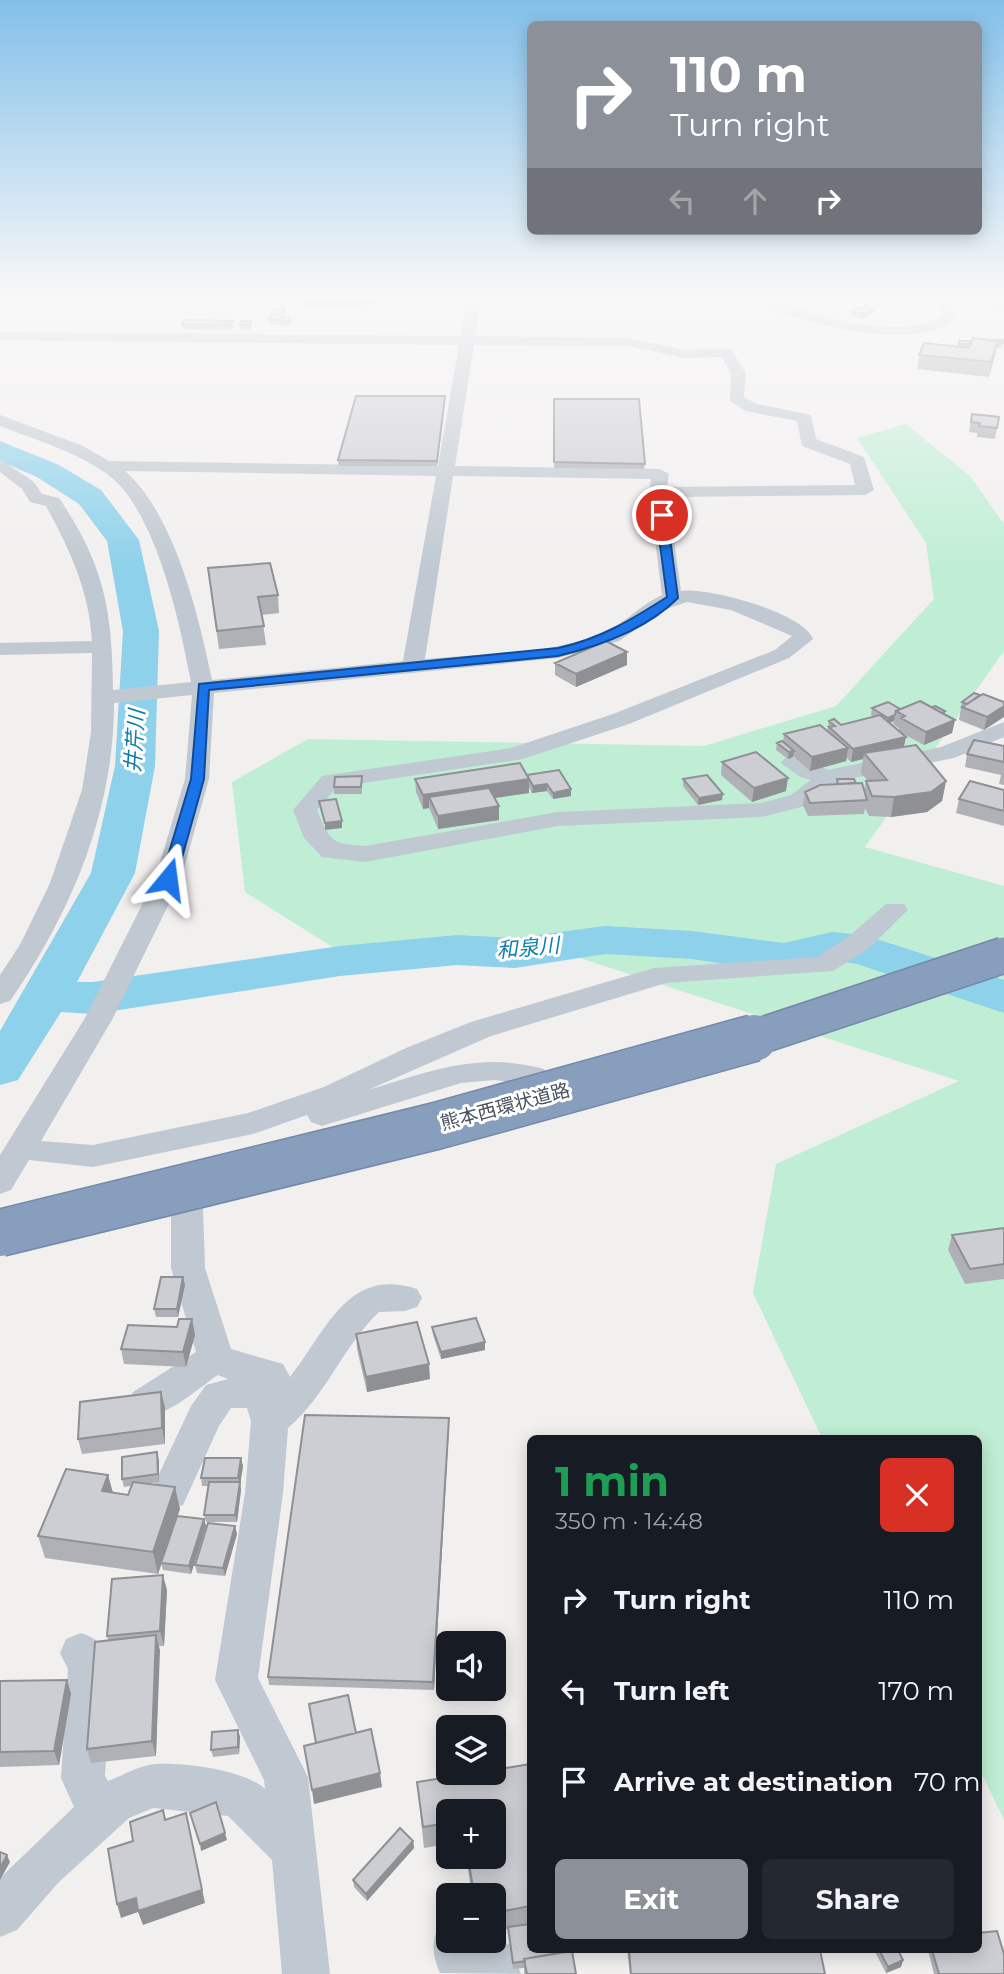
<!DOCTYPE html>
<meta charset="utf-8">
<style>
body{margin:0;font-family:Montserrat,"Noto Sans JP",sans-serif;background:#242831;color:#f1f3f6;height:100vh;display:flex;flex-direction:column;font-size:26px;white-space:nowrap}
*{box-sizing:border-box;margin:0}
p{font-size:23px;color:#9ea1a6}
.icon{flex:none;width:38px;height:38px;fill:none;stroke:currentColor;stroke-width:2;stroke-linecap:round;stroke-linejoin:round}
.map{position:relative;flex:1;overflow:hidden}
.details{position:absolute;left:527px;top:1435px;width:455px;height:518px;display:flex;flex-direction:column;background:#171b24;border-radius:10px;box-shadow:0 4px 18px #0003}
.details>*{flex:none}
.banner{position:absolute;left:527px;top:21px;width:455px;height:214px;border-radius:10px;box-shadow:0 4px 18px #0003;background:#8c9099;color:#fff;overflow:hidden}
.fabs{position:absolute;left:436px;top:1631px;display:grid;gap:14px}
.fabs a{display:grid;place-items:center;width:70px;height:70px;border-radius:10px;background:#171b24;box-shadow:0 4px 18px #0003;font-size:35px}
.pin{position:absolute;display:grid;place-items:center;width:60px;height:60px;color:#fff;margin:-30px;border:4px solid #fff;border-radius:50%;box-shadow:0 2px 7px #0007}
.me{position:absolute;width:77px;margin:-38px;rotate:16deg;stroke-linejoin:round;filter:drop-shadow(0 0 5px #0008)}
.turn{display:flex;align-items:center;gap:24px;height:147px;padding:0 28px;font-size:32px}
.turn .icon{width:91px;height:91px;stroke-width:2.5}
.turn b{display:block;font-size:49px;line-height:60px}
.lanes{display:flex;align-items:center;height:66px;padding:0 28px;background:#0003;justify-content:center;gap:35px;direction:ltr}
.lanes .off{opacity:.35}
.round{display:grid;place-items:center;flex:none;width:74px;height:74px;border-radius:10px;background:#242831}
.head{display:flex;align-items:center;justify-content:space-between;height:119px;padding:0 28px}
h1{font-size:42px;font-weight:700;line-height:52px;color:#1e9e55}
.action{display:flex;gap:14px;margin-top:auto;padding:14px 28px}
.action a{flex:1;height:80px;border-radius:10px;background:#8c9099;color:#fff;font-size:28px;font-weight:700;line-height:80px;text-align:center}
.action a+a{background:#242831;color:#f1f3f6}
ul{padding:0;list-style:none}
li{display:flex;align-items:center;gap:21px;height:91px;padding:0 28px}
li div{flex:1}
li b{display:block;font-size:26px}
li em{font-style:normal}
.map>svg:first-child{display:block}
.green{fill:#bfeed4}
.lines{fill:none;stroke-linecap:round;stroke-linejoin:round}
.river{fill:#8dd1ea;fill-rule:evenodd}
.minor{fill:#c0c9d1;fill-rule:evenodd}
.highway-bridge-far1-casing{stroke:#7389a9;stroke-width:38;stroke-linecap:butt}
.highway-bridge-casing{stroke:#7389a9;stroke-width:49;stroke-linecap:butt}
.highway-bridge-far1{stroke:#889ebd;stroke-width:35}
.highway-bridge{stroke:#889ebd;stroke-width:46}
.wall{fill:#afb1b6;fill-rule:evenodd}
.shaded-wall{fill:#8f9094}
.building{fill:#ccced4;stroke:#8f9094;stroke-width:2}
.route{fill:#1a73e8;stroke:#114b97;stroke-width:2}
.labels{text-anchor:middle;stroke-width:6;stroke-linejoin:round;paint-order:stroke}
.street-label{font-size:19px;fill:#48515c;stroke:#fff}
.water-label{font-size:21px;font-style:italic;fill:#0f7ea8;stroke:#fff}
</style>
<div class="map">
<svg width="1004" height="1974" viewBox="0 0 1004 1974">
<rect width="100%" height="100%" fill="#f2efef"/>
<path class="green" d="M906 424 970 476 1004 524V651L865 847 1004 886V1820L978 1766V1438H822L753 1293 776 1164 959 1081 527 941 342 953 245 892 232 782 308 739 704 746 836 706 934 599 926 543 857 438Z"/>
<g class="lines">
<path class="river" d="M0 441 59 465 101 490 139 540 159 631 155 766 135 873 77 982H93L340 946 457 935 515 938 605 926 692 931 784 943 832 932 864 935 1004 980V1013L857 964 832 960 784 973 692 959 605 954 515 968 457 965 340 976 93 1014 61 1012 18 1080 0 1085V1031L91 873 115 766 123 631 107 541 79 504 37 477 0 461Z"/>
<path class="minor" d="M468 294H482L475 336 629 338 684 350 731 349 746 374 744 397 757 404 811 415 816 439 864 457 874 490 865 495 668 497 681 591C708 587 804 613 813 639L789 658 629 724 523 759 337 787 317 810C330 841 331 844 365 846L558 812 761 803 791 795 811 780 800 777 781 763 785 758H801L828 770 941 747 1004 722V737L954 758 839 781 809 805 762 817 558 826 365 862 322 857 304 838 293 810 322 776 511 748 613 714 775 650 792 636 731 610 687 602 666 609 619 641 558 658 214 693 209 779 181 879 113 1018 41 1141 93 1145 248 1113 324 1087 406 1048 471 1022 654 968 817 957 848 937 886 904H904L908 910 868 949 833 971 666 983 491 1036 368 1090C429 1072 479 1051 544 1069L548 1076 544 1083 533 1086 495 1080 461 1083 322 1126 311 1122 307 1115 253 1134 93 1167 29 1160 11 1190 0 1194V1155L85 1018 155 879 185 779 192 695 114 703C114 812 71 913 10 1001L0 1004V975L21 943 50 883 82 790 91 732 92 653 0 655V643L92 641C89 590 70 550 46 506L30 502 22 489 0 472V459L34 482 42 494 59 498C105 566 112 611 113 690L191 682C180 624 156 509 107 474 75 451 36 440 0 426V415L83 446 109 461 438 466 459 345 0 340V332L461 336ZM474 345 629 346 684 358 722 357 731 374 730 401 746 411 797 421 802 446 850 464 855 485 667 487 669 474 660 469 455 466ZM125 471 436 476 403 661 212 680C199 617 175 515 125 471ZM453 476 651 479 649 492 662 595C640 605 624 624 602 633 548 656 482 653 425 659Z
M749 294C768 294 779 301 796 307 838 322 901 338 942 317L939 307 917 294H934L950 302 956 319C923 353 780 325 749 294Z
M970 294H988L1004 302V311Z
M187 1196 199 1200 203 1208 205 1268 231 1349 283 1364 290 1377C326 1332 347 1266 417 1289L422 1298 417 1307 405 1311 379 1312C343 1346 326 1396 288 1428L283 1493 258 1678 308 1777 330 1974H282L272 1860 228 1816 153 1808 129 1818 58 1883 17 1930 0 1937V1878L74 1807 61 1778 68 1669 60 1653 66 1639 81 1633C97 1639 104 1644 111 1660L105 1776 108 1781C122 1776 140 1765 155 1764 182 1762 246 1770 265 1789L264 1780 215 1680 245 1493 251 1421 247 1408H231L219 1426 183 1505 169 1510 155 1505 150 1493 191 1406 206 1385 228 1379 218 1375C195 1390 162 1424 133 1414L128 1403 133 1392 196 1352 171 1268V1208L175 1200Z
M448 1920V1941H494V1938L510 1945 521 1974 440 1973C432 1954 431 1943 439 1924Z"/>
<defs>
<path id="highway-bridge-far1" d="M748 1040 1004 955"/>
<path id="highway-bridge" d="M0 1233 436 1126 754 1038"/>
</defs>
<use href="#highway-bridge-far1" class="highway-bridge-far1-casing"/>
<use href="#highway-bridge" class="highway-bridge-casing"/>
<use href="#highway-bridge-far1" class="highway-bridge-far1"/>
<use href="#highway-bridge" class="highway-bridge"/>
</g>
<path class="wall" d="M209 294H356L332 298 364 301 361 309 306 308V303L307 300H235Z
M376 299 373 306H365V301Z
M285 308 286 313 284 317H290V326L269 324V319Z
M873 310 872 314 861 319 851 316V311Z
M233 321V326L231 330 182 329V324Z
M251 321 250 330H241L240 325Z
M1003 343 1002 348H996L989 377 917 369 919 355 958 347 959 344Z
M445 396 437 466H338V460Z
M554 399 645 464 644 469 554 468Z
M972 414 999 417 995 439 977 437V433L969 432Z
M210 586 278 595 279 613 262 615 266 645 219 649Z
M627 652V665L576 687 555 675V663Z
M980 695 1004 702 984 730 959 720 962 702Z
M932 707 945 711V714L955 720 952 733 924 745 900 732 906 737 904 746 946 781 942 801 927 812 891 817 869 816 865 808 864 814 808 816 803 805 805 792 836 784 837 779 856 783 864 791 866 781H868L861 773 863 759 851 762 847 758 846 761 810 771 793 756V757L788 759 776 750 777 743 783 742 784 734 827 731 829 721 841 725 874 717 871 715 872 708 900 709ZM894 721 893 724 899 728V731L890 723Z
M1004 746V785L999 784 1001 775 965 767 967 754Z
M722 762 786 791 752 802 721 775Z
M527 775 571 789V796L553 799 547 791 532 793 529 787V793L495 798 499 820 438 829 430 810 429 808 423 809 416 792 415 779Z
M362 776V794H334V787Z
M683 779 722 800 698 805 683 786Z
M1004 790V826L956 813 959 799Z
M1004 1228V1279L965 1284 948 1250 952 1235Z
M183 1277 185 1285 178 1317H156L154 1309Z
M192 1319 195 1335 186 1367 124 1364 121 1349 177 1327Z
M432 1327 485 1342V1350L441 1359 433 1335Z
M356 1334 430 1379 367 1392 357 1349Z
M165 1407V1444L82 1454 78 1439Z
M449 1426 434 1690 269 1685 268 1677Z
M159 1460V1482L146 1484 180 1509 177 1516 204 1519 206 1526 191 1574 163 1570 161 1564 158 1574 45 1558 38 1536 108 1475 113 1493 128 1495 131 1486 124 1487 122 1479Z
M243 1466 240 1482 241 1490 237 1522H206L204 1515 209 1486H202L201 1478Z
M235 1526 237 1534 225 1576 197 1573 195 1565Z
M167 1590 164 1646H159L156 1756 91 1763 87 1749 108 1640 107 1636Z
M67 1680 71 1694 59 1765 0 1767V1681Z
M238 1730 240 1737 239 1754 213 1757 211 1750Z
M530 1764V1950L576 1974H524V1968L513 1969 508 1929 494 1932V1895H472L466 1857H494V1811H448V1844L424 1848 417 1782Z
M413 1841 414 1848 367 1901 354 1887 353 1880Z
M627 1950H820L825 1974H630Z
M874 1950H898L903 1960 901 1967 886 1973Z
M928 1950H978L1004 1974H934Z"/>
<path class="shaded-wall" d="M313 294H356L313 300Z
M873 310 872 314 861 319 862 314Z
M998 341 995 355 989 377 991 362Z
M445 396V402L437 466V461Z
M627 652V665L576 687V674Z
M1004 706V717L984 730 987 717Z
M895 715 894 721 886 724 888 718Z
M955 720 952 733 924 745 926 732Z
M906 737 903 750 864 753 863 759 851 762 853 749Z
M848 748 846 761 810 771 812 757Z
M794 751 793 757 788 759 789 752Z
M788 778 786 791 752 802 754 788Z
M529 779V793L434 807 429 797V808L423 809V795Z
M946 781 942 801 927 812 891 817 894 797Z
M547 784V791L532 793 533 786Z
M571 789V796L553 799V793Z
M723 794 722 800 698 805 699 798Z
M499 806V820L438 829V816Z
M342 821V828L325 830V823Z
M183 1277 185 1285 178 1317 177 1309Z
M192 1319 195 1335 186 1367 183 1352Z
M485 1342V1350L441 1359V1352Z
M429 1364 430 1379 367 1392 366 1377Z
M161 1392 165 1407V1444L162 1428Z
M449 1418V1426L434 1690 433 1682Z
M157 1452 159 1460V1482L158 1474Z
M241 1458 243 1466 240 1486 238 1478Z
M108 1475 114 1497 102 1491Z
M240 1482 241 1490 237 1522 235 1515Z
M175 1487 180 1509 158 1574 153 1552Z
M204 1519 206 1526 191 1574 189 1566Z
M235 1526 237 1534 225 1576 223 1568Z
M163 1575 167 1590 164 1646 160 1631Z
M156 1635 160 1650 156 1756 152 1741Z
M67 1680 71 1694 59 1765 54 1751Z
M238 1730 240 1737 239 1754 238 1747Z
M380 1773 382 1787 314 1804 312 1790Z
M186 1813 205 1903 143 1925 138 1912 121 1918 117 1904Z
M225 1833 227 1840 201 1851 200 1844Z
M413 1841 414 1848 367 1901 366 1894Z
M7 1855 10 1862 0 1880V1868Z
M903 1960 901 1967 886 1973 888 1967Z"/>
<path class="building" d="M367 294H375L373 301H365Z
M364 297 361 304 306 303 308 299Z
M863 307 873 310 862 314 851 311Z
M285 308 281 317H290V321L269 319 273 309Z
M184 320 233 321 230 325 182 324Z
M241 321H251L250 325H240Z
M973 338 998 341 991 362 919 355 924 343 969 348Z
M990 340H1003V343H997L998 341Z
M959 341H972L971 344H959Z
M356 396H445L437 461 338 460Z
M554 399H639L645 464 554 462Z
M972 414 999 417 997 428 979 426 980 423 971 422Z
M270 563 278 595 258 597 264 626 217 631 208 568Z
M606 641 627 652 576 674 555 663Z
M974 693 980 695 967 704 962 702Z
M983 694 1004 702V706L987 717 962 707Z
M920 701 955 720 926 732 901 718 905 716 896 711Z
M888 702 900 709 896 711 895 715 888 718 872 708Z
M935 706 945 711 942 713 932 707Z
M880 715 906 737 853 749 829 727 835 726 829 721 834 719 841 725Z
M820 725 848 748 812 757 784 734Z
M974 740 1004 746V762L967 754Z
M782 741 794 751 789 752 777 743Z
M916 745 946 781 931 792 894 797 872 796 866 781 887 780 864 753Z
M756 752 788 778 754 788 722 762Z
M520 763 529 779 423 795 415 779Z
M559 770 571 789 553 793 547 784 533 786 527 775Z
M707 775 723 794 699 798 683 779Z
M362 776 361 787H334L335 777Z
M837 779H854L856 783 838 784Z
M970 781 1004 790V811L959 799Z
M862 783 867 800 810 803 805 792 820 785Z
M489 788 499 806 438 816 429 797Z
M336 799 342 821 325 823 319 801Z
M1004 1228V1264L970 1269 952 1235Z
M161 1277H183L177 1309H154Z
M476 1318 485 1342 441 1352 432 1327Z
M179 1319H192L183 1352 121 1349 128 1325 177 1327Z
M417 1322 429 1364 366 1377 356 1334Z
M161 1392 162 1428 78 1439 80 1402Z
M305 1415 449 1418 433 1682 268 1677Z
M157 1452 158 1474 122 1479V1457Z
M205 1458H241L238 1478H201Z
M66 1469 108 1475 102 1491 128 1495 133 1482 175 1487 153 1552 38 1536Z
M209 1482H240L235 1515H204Z
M177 1516 204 1519 189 1566 161 1563Z
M208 1523 235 1526 223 1568 195 1565Z
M163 1575 160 1631 107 1636 112 1579Z
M156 1635 152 1741 87 1749 95 1642Z
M67 1680 54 1751 0 1752V1681Z
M348 1695 356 1733 316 1743 309 1704Z
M371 1729 380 1773 312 1790 304 1746Z
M238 1730V1747L211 1750 212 1732Z
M530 1764V1906L494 1913V1895H474L468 1857H494V1811H448V1823L423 1827 417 1782 475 1773H494V1770Z
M216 1802 225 1833 200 1844 190 1813Z
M163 1810 165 1820 186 1813 202 1890 138 1911 136 1898 117 1904 108 1849 133 1841 130 1822Z
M400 1828 413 1841 366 1894 353 1880Z
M0 1852 7 1855 0 1868Z
M530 1924V1950H568L569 1951 524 1959 525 1961 513 1963 508 1927Z
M997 1931 1004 1954V1974H939L932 1950H978V1933Z
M629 1950H820L825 1974H631Z
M879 1950H898L903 1960 888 1967Z
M572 1951 576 1974H527L524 1959Z"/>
<linearGradient id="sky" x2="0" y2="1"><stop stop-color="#83c0e9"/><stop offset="0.52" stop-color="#f9f8f8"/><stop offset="1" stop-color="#f9f8f8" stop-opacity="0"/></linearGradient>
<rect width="1004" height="570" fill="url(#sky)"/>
<path class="route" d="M662 512 667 515 678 598C646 630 600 646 558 656L209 690 204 779 176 879 174 882H163L161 879 191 779 199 684 558 648C600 639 631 620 667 597L656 515Z"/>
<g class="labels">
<g class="street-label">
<text transform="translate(505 1106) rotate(-15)" y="7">熊本西環状道路</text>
</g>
<g class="water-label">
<text transform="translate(135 741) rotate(-86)" y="7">井芹川</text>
<text transform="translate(528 948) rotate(-5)" y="7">和泉川</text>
</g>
</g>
</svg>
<div class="fabs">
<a><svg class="icon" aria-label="sound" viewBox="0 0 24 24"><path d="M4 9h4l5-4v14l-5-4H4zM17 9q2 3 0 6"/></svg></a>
<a><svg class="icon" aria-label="layers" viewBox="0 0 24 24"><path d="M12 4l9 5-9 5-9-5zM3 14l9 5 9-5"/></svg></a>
<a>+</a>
<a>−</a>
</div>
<div class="pin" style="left:662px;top:515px;background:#d93025"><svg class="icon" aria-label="arrive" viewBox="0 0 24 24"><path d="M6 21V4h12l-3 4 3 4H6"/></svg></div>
<svg class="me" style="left:168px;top:879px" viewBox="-20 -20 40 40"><path d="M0-17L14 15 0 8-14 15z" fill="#1a73e8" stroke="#fff" stroke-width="4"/></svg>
<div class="banner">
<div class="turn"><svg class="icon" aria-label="right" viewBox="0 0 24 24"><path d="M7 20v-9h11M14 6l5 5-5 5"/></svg><div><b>110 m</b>Turn right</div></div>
<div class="lanes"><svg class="icon off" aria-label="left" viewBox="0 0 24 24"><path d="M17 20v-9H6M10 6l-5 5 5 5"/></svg><svg class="icon off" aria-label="ahead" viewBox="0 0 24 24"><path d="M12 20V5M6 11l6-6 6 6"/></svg><svg class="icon" aria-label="right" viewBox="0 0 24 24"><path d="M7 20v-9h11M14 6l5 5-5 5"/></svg></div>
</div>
<section class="details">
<div class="head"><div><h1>1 min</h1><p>350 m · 14:48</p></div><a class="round" style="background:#d93025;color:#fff"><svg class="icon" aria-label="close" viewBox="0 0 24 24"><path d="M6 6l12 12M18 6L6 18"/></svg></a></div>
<ul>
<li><svg class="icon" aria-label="right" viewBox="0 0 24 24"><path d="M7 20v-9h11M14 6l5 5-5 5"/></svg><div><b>Turn right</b></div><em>110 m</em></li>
<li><svg class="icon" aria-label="left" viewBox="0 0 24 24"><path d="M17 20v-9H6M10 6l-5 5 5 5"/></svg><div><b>Turn left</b></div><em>170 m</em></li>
<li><svg class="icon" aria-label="arrive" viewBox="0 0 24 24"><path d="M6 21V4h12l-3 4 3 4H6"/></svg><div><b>Arrive at destination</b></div><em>70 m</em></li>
</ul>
<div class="action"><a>Exit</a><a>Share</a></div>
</section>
</div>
